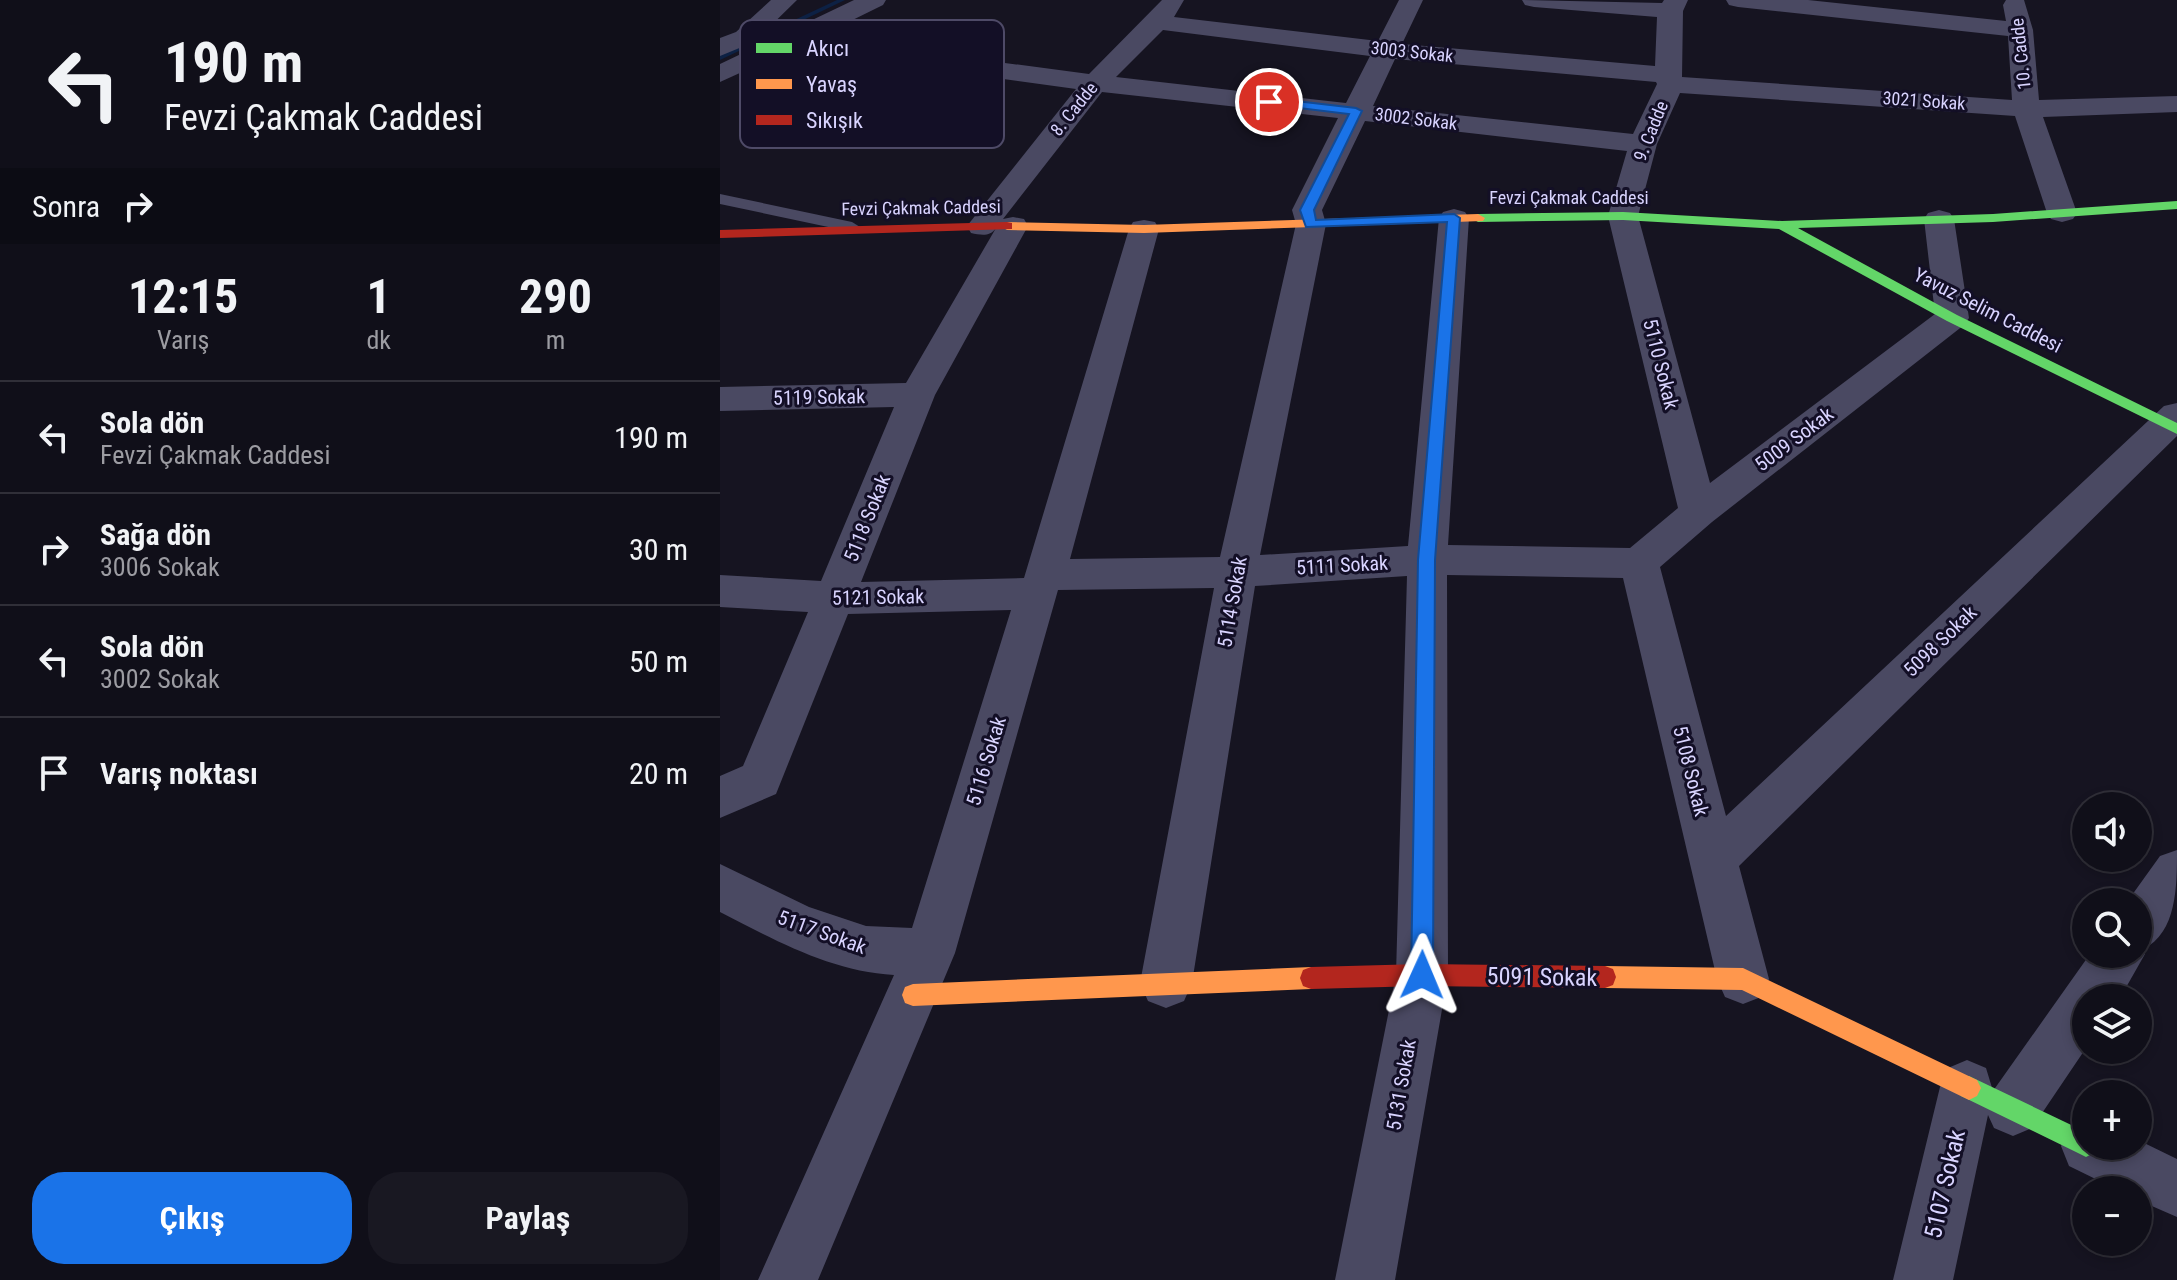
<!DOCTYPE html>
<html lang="tr">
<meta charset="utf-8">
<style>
body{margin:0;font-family:"Roboto Condensed",sans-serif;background:#191822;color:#f1f3f6;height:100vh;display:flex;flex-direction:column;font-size:30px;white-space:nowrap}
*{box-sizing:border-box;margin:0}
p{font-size:26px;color:#9c9ca2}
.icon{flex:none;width:44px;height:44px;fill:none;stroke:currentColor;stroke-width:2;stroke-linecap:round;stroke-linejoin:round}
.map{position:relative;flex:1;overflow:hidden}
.details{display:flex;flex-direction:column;background:#100f19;width:720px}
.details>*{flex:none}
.guide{background:#100f19;color:#f1f3f6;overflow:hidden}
.controls{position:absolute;left:1352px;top:792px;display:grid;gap:16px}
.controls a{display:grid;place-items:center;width:80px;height:80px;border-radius:50%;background:#100f19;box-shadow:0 4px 12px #0003,0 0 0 2px #302f38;font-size:40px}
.pin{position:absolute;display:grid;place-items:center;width:68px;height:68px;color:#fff;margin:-34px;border:4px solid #fff;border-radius:50%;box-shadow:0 2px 8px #0007}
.me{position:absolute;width:88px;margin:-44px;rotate:1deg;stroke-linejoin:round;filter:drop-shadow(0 0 6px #0008)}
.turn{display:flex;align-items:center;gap:28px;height:168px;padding:0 32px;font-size:36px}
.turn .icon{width:104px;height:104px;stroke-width:2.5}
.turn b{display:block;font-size:56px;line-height:68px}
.then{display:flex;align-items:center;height:76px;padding:0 32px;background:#0003;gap:16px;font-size:30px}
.eta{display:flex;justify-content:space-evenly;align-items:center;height:136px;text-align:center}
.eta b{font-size:48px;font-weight:700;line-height:56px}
.primary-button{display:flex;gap:16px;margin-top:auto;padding:16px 32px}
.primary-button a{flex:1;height:92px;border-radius:32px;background:#1a73e8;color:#fff;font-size:32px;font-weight:700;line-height:92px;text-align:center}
.primary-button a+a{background:#191822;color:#f1f3f6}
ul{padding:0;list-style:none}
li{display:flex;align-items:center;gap:24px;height:112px;padding:0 32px;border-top:2px solid #302f38}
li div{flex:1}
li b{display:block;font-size:30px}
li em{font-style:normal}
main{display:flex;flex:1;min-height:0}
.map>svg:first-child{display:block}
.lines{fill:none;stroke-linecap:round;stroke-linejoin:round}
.stream{fill:#0d2144;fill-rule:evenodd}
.lane{fill:#4a4962;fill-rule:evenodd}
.street{fill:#4a4962;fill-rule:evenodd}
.fast{fill:#63d668;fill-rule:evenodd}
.slow{fill:#ff974d;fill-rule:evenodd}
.jam{fill:#b3261e;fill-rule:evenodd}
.route{fill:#1a73e8;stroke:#114b97;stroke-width:2}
.labels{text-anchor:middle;stroke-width:6;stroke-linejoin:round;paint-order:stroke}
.far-street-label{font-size:18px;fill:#d9d4ff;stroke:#130f26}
.street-label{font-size:20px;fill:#d9d4ff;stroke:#130f26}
.near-street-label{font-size:24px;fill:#d9d4ff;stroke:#130f26}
.key{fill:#130f26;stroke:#4e4a67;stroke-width:2}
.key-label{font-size:22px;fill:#d9d4ff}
</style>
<main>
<section class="details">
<div class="guide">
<div class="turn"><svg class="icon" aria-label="left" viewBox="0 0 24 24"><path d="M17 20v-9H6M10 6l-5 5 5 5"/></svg><div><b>190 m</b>Fevzi Çakmak Caddesi</div></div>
<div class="then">Sonra<svg class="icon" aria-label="right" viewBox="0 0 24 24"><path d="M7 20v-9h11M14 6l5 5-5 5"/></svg></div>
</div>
<div class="eta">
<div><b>12:15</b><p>Varış</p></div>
<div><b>1</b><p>dk</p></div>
<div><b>290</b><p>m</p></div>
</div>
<ul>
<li><svg class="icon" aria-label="left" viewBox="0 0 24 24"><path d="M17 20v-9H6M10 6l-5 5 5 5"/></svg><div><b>Sola dön</b><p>Fevzi Çakmak Caddesi</p></div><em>190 m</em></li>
<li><svg class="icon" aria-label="right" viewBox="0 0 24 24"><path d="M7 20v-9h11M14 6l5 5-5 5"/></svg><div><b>Sağa dön</b><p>3006 Sokak</p></div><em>30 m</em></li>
<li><svg class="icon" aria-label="left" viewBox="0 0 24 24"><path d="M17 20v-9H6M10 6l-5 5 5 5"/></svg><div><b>Sola dön</b><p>3002 Sokak</p></div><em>50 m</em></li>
<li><svg class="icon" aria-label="arrive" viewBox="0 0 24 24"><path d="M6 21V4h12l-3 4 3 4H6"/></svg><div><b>Varış noktası</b></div><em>20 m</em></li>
</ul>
<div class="primary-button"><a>Çıkış</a><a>Paylaş</a></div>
</section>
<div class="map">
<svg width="1457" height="1280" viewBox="0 0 1457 1280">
<rect width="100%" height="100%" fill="#161421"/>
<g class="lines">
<path class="stream" d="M117 0H125L0 60V55Z"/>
<path class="lane" d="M0 194 132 222 140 227 132 232 0 204Z"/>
<path class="street" d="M51 0H77L34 42 0 56V38L16 32Z
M134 0H166L163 5 96 38 369 74 442 0H464L454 17 658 41 679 0H703L682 44 935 66 937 17 814 7 805 5 802 0 942 3 944 0H968L963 11 962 77 1292 100 1288 36 1018 7 1009 5 1006 0H1088L1286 21 1283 5 1286 0H1304L1313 30 1319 100 1457 96V112L1323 117 1357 213 1353 219 1342 222 1331 219 1327 213 1295 116 960 93 937 144 918 216 990 483 1215 314 1204 219 1208 213 1219 210 1230 213 1234 219 1249 318 1244 325 992 522 940 567 1006 816 1444 406 1457 403V436L1019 866 1049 979 1041 997 1023 1004 1005 997 997 979 903 578 727 575 728 975 675 1280H615L676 975 687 576 535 586 472 983 464 1001 446 1008 428 1001 420 983 494 588 338 590 235 953 98 1280H38L174 975C112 972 54 940 0 912V864L89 907 146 926 192 928 291 610 128 614 56 794 0 818V776L23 766 88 612 0 607V575L101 581 174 407 0 411V387L186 383 276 228C270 237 261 235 251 233L247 226 356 89 70 50 0 82V64ZM443 30 650 56 626 103 396 77ZM675 59 936 82 937 84 913 134 653 106ZM382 92 618 118 572 210 576 224 500 557 350 559 439 229 435 222 424 220 413 222 409 229 304 578 141 582 215 395 308 226 304 219 293 217 283 219ZM645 121 907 151 888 216 958 508 910 548 728 545 749 218 745 212 734 209 723 212 719 218 688 546 540 555 606 224 602 210Z
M1457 850C1457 886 1457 933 1423 949L1425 954 1400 998H1366V1048L1312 1128 1293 1136 1274 1128 1268 1115 1233 1280H1173L1220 1087 1228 1068 1247 1060 1266 1068 1273 1091 1370 954H1418V902H1407L1440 856Z
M1366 1119V1146H1418V1140L1457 1159V1217L1418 1200V1190H1398L1349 1166 1341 1146 1349 1126Z"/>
<path class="fast" d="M1457 201V209L1273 222 1078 228 1237 315 1457 423V434L1227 321 1059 229 903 220 758 222 751 218 758 214 903 212 1062 221 1273 214Z
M1249 1076 1366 1132V1146H1378L1374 1153 1366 1157 1358 1153 1241 1096 1237 1088 1241 1080Z"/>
<path class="slow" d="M758 214 765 218 763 221 424 233 287 230 280 226 287 222 424 225Z
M885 966 1023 968 1257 1080 1261 1088 1257 1096 1249 1100 1022 990 885 988 877 985 874 977 877 969Z
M591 967 599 970 602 978 599 986 591 989 193 1006 185 1003 182 995 185 987 193 984Z"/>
<path class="jam" d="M287 222 292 223V229L0 238V230Z
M702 964 885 966 893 969 896 977 893 985 885 988 702 986 591 989 583 986 580 978 583 970 591 967Z"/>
</g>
<path class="route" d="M549 98 636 108 642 111 594 210 596 220 734 214 740 218 715 560 713 975 709 983 702 986 694 983 691 975 698 560 727 222 586 227 580 210 629 114 545 104V99Z"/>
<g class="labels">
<g class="far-street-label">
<text transform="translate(692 52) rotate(6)" y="6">3003 Sokak</text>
<text transform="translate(1301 54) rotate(-96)" y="6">10. Cadde</text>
<text transform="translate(1204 101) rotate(4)" y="6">3021 Sokak</text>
<text transform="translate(354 109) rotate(-51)" y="6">8. Cadde</text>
<text transform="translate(696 119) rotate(7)" y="6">3002 Sokak</text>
<text transform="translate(931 131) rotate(-68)" y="6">9. Cadde</text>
<text x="849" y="204">Fevzi Çakmak Caddesi</text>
<text transform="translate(201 208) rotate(-1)" y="6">Fevzi Çakmak Caddesi</text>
</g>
<g class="street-label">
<text transform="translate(1268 310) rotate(27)" y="7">Yavuz Selim Caddesi</text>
<text transform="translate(941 364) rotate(76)" y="7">5110 Sokak</text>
<text transform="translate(99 397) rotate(-1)" y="7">5119 Sokak</text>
<text transform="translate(1074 439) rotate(-37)" y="7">5009 Sokak</text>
<text transform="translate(147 518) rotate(-68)" y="7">5118 Sokak</text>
<text transform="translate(622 565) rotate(-3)" y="7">5111 Sokak</text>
<text transform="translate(158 597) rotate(-1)" y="7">5121 Sokak</text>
<text transform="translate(512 602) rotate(-80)" y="7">5114 Sokak</text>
<text transform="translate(1220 641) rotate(-44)" y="7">5098 Sokak</text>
<text transform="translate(266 761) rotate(-73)" y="7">5116 Sokak</text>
<text transform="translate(971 771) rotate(76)" y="7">5108 Sokak</text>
<text transform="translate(102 932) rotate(20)" y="7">5117 Sokak</text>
<text transform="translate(681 1085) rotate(-80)" y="7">5131 Sokak</text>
</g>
<g class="near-street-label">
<text transform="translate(822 977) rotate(1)" y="8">5091 Sokak</text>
<text transform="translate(1225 1184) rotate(-77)" y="8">5107 Sokak</text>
</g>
</g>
<rect x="20" y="20" width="264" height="128" rx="12" class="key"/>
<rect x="36" y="43" width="36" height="10" fill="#63d668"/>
<rect x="36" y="79" width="36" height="10" fill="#ff974d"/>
<rect x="36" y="115" width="36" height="10" fill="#b3261e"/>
<g class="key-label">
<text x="86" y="56">Akıcı</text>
<text x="86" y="92">Yavaş</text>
<text x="86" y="128">Sıkışık</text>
</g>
</svg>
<div class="controls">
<a><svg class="icon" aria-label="sound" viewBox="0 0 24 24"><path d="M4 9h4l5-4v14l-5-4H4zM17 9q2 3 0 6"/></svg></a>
<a><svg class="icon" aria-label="search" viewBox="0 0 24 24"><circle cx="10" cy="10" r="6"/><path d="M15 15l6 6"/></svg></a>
<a><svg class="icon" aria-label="layers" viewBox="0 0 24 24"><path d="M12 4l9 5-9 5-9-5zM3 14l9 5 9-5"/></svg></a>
<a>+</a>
<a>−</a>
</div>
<div class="pin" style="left:549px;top:102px;background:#d93025"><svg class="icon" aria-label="arrive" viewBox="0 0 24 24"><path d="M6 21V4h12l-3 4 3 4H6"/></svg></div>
<svg class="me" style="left:702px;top:975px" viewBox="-20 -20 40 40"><path d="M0-17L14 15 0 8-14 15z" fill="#1a73e8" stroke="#fff" stroke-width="4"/></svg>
</div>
</main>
